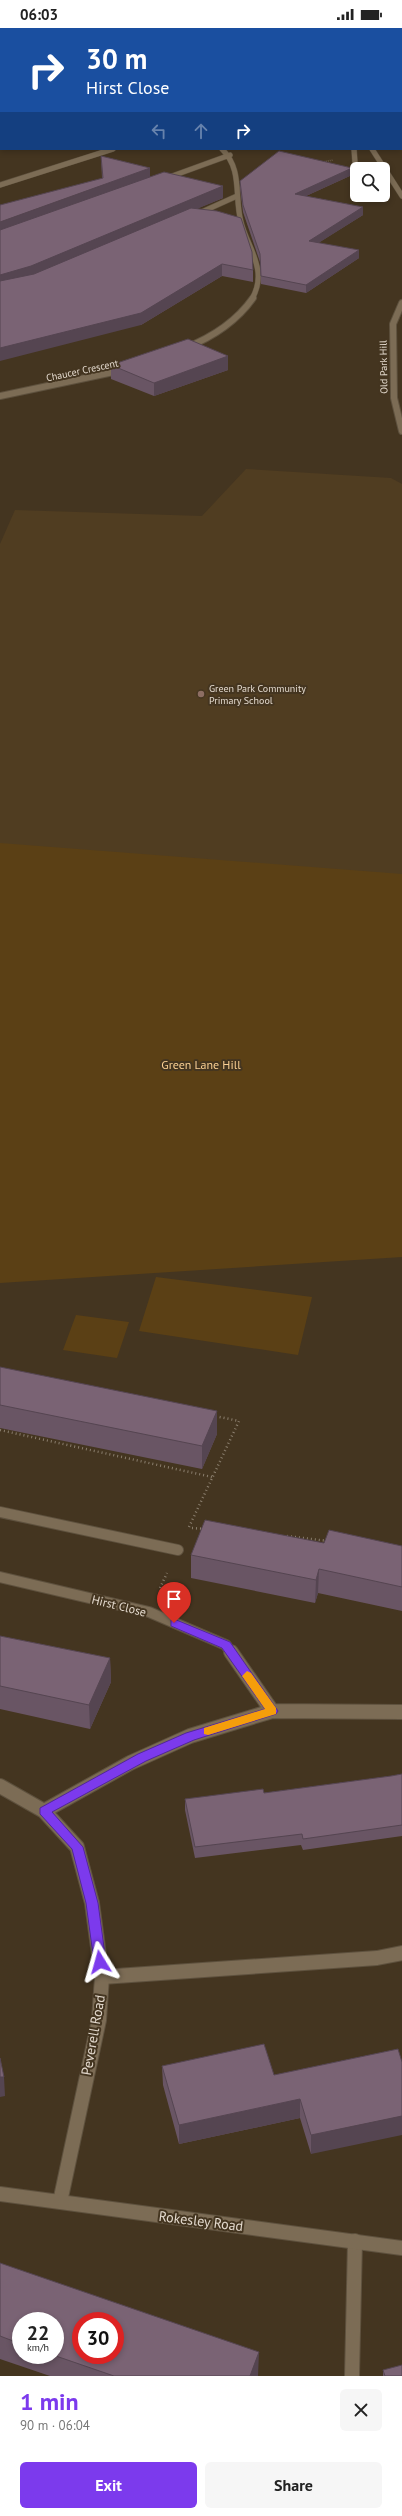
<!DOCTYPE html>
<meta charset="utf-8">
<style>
body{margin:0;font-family:"PT Sans",sans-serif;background:#f6f6f6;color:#222;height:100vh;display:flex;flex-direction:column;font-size:15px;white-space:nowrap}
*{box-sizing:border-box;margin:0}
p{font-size:13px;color:#767676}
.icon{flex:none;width:22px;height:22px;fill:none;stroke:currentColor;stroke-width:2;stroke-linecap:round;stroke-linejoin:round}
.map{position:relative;height:2348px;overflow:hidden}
.drawer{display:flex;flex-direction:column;background:#fff;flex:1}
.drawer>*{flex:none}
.guide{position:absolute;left:0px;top:0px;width:402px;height:122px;box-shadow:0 2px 6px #0003;background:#1a4fa0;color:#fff;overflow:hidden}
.buttons{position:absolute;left:350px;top:134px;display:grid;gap:8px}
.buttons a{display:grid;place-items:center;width:40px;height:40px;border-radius:6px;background:#fff;box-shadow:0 2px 6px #0003;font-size:20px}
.speed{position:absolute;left:12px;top:2284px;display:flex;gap:8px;font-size:20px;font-weight:700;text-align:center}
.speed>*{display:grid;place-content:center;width:52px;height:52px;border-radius:50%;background:#fff;box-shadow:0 2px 6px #0003;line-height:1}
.speed small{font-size:10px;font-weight:400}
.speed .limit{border:6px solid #d22;background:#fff;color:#111}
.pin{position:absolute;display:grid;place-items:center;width:34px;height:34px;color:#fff;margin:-41px -17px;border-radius:50% 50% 50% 0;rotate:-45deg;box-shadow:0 0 4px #0007}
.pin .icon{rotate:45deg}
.me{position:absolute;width:44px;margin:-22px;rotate:352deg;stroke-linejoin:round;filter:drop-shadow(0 0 3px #0008)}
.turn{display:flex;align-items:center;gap:14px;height:84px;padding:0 20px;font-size:18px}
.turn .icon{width:52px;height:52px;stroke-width:2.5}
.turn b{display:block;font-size:28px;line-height:34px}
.lanes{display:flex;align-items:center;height:38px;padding:0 20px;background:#0003;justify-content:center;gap:20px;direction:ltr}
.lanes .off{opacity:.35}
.round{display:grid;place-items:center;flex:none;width:42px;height:42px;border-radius:6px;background:#f6f6f6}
.summary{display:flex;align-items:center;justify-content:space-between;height:68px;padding:0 20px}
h1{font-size:24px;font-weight:600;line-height:30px;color:#7c3aed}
.primary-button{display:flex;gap:8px;margin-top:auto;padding:8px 20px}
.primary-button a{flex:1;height:46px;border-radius:6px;background:#7c3aed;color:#fff;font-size:16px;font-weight:600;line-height:46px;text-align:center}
.primary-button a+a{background:#f6f6f6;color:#222}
.status{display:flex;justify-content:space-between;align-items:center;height:28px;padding:0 20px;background:#fff;direction:ltr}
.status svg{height:11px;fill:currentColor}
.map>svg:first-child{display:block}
.built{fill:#503d21}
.green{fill:#5b4015}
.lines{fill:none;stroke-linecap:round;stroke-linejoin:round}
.lane-far2-casing{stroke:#5e513e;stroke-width:6}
.lane-far1-casing{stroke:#5e513e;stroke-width:12}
.lane-casing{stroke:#5e513e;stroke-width:16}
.street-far3-casing{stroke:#5e513e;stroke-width:6}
.street-far2-casing{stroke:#5e513e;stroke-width:8}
.street-far1-casing{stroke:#5e513e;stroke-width:12}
.street-casing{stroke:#5e513e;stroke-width:16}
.path-far1{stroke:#8a7e6d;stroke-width:1.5;stroke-dasharray:0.5 1.5;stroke-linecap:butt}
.path{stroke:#8a7e6d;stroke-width:2.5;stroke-dasharray:1 3;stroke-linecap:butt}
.lane-far2{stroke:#7c6c55;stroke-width:5}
.lane-far1{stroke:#7c6c55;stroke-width:10}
.lane{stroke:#7c6c55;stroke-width:14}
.street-far3{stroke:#7c6c55;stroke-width:5}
.street-far2{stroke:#7c6c55;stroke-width:6}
.street-far1{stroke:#7c6c55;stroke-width:10}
.street{stroke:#7c6c55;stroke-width:14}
.wall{fill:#695564;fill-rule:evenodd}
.shaded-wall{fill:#554551}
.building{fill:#7a6374;stroke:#554551;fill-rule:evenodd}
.route{fill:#7c3aed;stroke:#51269a}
.slow{fill:#f59e0b}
.education-dot{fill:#8d6e63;stroke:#443520;stroke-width:1.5}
.labels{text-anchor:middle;stroke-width:4;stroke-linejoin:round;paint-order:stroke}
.far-street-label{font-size:10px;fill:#e3d9cd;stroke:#443520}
.far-poi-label{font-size:10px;fill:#e3d9cd;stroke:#443520;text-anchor:start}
.park-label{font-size:12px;fill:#facf92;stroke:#443520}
.street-label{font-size:12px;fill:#e3d9cd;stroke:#443520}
.near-street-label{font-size:14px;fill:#e3d9cd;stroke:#443520}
</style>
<div class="status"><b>06:03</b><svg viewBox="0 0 49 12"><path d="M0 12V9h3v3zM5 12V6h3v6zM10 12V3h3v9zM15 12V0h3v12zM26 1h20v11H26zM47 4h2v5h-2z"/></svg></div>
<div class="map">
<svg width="402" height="2348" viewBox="0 0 402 2348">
<rect width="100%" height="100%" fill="#443520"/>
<path class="built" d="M246 441 391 450 402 456V847L0 817V516L15 482 202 488Z"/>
<path class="green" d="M0 815 402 846V1229L0 1255Z
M156 1249 312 1269 298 1327 139 1303Z
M76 1287 129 1294 117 1330 63 1322Z"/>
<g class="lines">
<defs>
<path id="lane-far2" d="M354 121 355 135"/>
<path id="lane-far1" d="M0 1484 178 1522"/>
<path id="lane" d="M102 1949 377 1930 402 1925
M352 2348 355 2213"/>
<path id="street-far3" d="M222 121C243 142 234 168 241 194 245 211 256 226 258 244 259 253 257 262 252 271
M372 121 402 168
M164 151 230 127
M0 157 113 121
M195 187 237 168"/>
<path id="street-far2" d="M402 275 393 296 394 370 402 403
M185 320C213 309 236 294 253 270
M0 368 123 342"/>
<path id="street-far1" d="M0 1549 149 1584 226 1617 231 1625"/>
<path id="street" d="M231 1624 272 1683
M0 1758 44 1783 77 1819 92 1875 102 1949 99 1992 60 2174
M44 1783 130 1735 190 1708 272 1683 402 1684
M0 2166 402 2220"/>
</defs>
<use href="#lane-far2" class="lane-far2-casing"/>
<use href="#lane-far1" class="lane-far1-casing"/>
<use href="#lane" class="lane-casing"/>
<use href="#street-far3" class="street-far3-casing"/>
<use href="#street-far2" class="street-far2-casing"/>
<use href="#street-far1" class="street-far1-casing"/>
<use href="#street" class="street-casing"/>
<path class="path-far1" d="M322 134 333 132"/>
<path class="path" d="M0 1402 212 1449
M189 1499 239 1393 215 1388
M192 1500 205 1501
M287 1508 328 1513
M160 1560 167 1545"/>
<use href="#lane-far2" class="lane-far2"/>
<use href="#lane-far1" class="lane-far1"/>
<use href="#lane" class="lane"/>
<use href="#street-far3" class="street-far3"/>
<use href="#street-far2" class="street-far2"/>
<use href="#street-far1" class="street-far1"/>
<use href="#street" class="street"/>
</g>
<path class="wall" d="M29 0H372V1H29Z
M101 128 150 140V149L223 158V170L196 181 253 242V254L222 248 141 297 102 150Z
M352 140V147L306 168 363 179V187L318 215 359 222V230L306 265 261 256 260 234 243 184 240 160V153Z
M228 328V342L154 368 111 351V337Z
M0 1339 217 1406 202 1441 0 1400Z
M324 1515 402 1518V1583L318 1565 315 1575 191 1550V1527Z
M0 1608 110 1630 111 1654 90 1701 0 1681Z
M402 1746V1808L303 1822 301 1817 195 1830 185 1782V1771L264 1765 391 1748Z
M398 2021 311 2126 300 2090 179 2116 163 2057 162 2038 274 2047Z
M0 2235 258 2347V2348H50L0 2331ZM21 2293 55 2327H21Z
M383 2342 402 2348H383Z"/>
<path class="shaded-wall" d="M358 0H372V1H353Z
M150 140V152L0 206V194Z
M352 140V147L295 173V166Z
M223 158V170L32 250 0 259V247Z
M363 179V187L309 221V213Z
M359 222V230L306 265V257Z
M222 236V248L141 297 0 333V320Z
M228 328V342L154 368V355Z
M217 1383V1406L202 1441V1418Z
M319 1541 318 1565 315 1575 316 1552Z
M110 1630 111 1654 90 1701 89 1677Z
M0 2049H4L5 2068 0 2069Z
M300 2071V2090L179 2116V2097Z
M402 2088V2107L311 2126V2107Z
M259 2324 258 2348H250Z"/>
<path class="building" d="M35 0H358L353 1H35Z
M279 123 352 140 295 166 363 179 309 213 359 222 306 257 261 248 260 226 243 177 240 153Z
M101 128 150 140 0 194V177L103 150Z
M164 144 223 158 31 238 0 247V202Z
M191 180 217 183 241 190 252 224 253 242 222 236 141 285 0 320V253L34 246Z
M188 311 228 328 154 355 111 337Z
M0 1339 217 1383 202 1418 0 1377Z
M205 1492 324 1515 329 1502 402 1518V1559L319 1541 316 1552 191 1527Z
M0 1608 110 1630 89 1677 0 1658Z
M402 1746V1797L303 1811 302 1806 195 1819 185 1771 263 1761 264 1765 391 1748Z
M264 2016 274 2047 398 2021 402 2034V2088L311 2107 300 2071 179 2097 162 2038Z
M0 2030 4 2049H0Z
M0 2235 259 2324 250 2348H114L53 2327H55V2293H21V2316L0 2308ZM81 2293H115V2327H81Z
M402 2337V2348H385L383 2342Z"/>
<path class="route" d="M174 1591 230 1614 278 1683 276 1686 194 1712 146 1733 52 1784 83 1819 98 1875 106 1934 100 1939 94 1934 86 1875 72 1821 40 1786V1780L138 1726 186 1705 265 1681 222 1620 171 1598V1592Z"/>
<path class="slow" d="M247 1643 251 1645 276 1680V1686L208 1707 204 1706V1700L265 1681 242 1648Z"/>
<circle class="education-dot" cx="201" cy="666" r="4"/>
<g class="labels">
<g class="far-street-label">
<text transform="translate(383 339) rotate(-91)" y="4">Old Park Hill</text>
<text transform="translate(82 342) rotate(-12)" y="4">Chaucer Crescent</text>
</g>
<g class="far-poi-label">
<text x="209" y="664">Green Park Community<tspan x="209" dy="12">Primary School</tspan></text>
</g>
<g class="park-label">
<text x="201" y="1041">Green Lane Hill</text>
</g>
<g class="street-label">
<text transform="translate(119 1578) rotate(14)" y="4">Hirst Close</text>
</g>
<g class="near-street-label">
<text transform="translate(93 2007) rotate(-80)" y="5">Peverell Road</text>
<text transform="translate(201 2193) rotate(7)" y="5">Rokesley Road</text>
</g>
</g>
</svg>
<div class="buttons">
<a><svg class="icon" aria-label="search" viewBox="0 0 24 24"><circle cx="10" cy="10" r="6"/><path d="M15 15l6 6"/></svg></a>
</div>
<div class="speed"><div>22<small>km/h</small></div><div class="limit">30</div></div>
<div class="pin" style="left:174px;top:1595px;background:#d93025"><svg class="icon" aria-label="arrive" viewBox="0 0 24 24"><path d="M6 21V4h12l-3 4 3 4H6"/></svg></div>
<svg class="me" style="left:100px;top:1934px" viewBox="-20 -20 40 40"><path d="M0-17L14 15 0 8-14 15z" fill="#7c3aed" stroke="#fff" stroke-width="4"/></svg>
<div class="guide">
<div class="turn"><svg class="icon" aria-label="right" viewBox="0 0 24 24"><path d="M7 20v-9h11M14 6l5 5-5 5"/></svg><div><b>30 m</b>Hirst Close</div></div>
<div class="lanes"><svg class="icon off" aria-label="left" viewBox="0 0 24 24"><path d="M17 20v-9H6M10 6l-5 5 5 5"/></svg><svg class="icon off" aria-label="ahead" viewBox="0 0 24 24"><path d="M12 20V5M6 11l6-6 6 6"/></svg><svg class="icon" aria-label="right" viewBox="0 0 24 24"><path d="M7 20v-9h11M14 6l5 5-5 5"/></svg></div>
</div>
</div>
<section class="drawer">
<div class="summary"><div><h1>1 min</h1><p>90 m · 06:04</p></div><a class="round"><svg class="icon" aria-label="close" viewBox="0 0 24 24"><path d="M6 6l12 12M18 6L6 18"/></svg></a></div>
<div class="primary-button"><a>Exit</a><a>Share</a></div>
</section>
